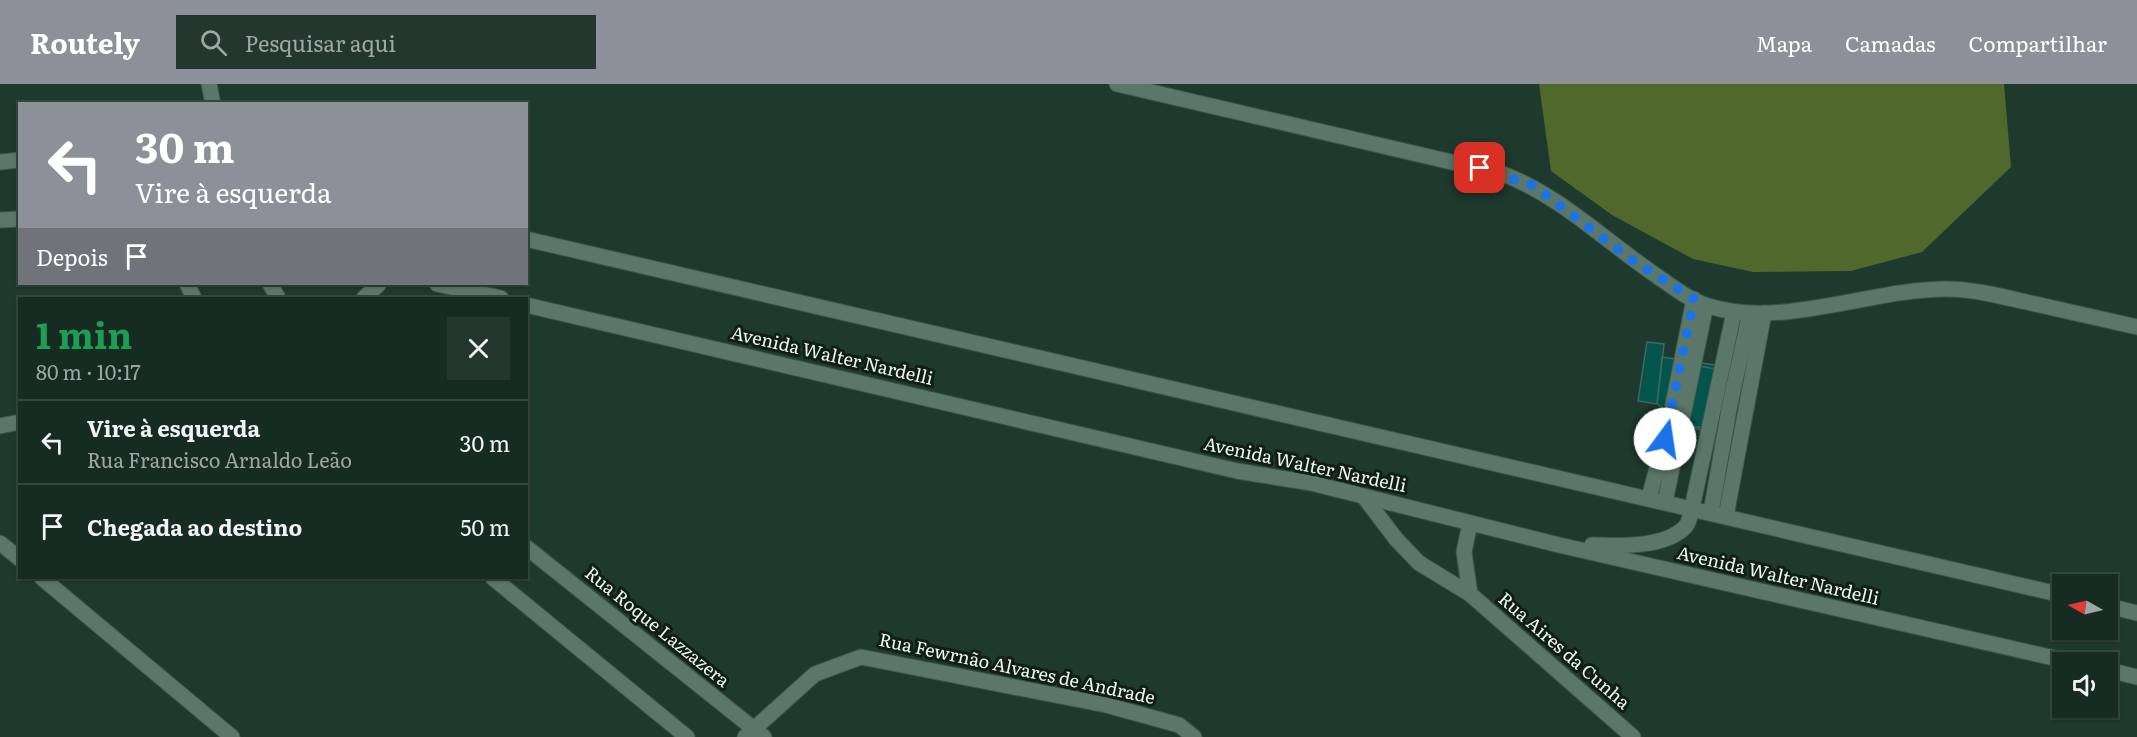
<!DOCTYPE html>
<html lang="pt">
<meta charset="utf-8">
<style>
body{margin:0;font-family:Literata,serif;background:#23372f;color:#f1f3f6;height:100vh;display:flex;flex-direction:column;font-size:22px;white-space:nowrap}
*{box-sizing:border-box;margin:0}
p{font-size:20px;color:#9ea7a5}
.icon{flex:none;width:33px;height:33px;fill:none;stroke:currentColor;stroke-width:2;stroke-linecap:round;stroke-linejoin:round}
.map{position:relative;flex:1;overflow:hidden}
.panel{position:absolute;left:18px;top:213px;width:510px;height:282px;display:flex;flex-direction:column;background:#162b22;border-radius:0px;box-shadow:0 2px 4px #0004,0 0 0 2px #354740}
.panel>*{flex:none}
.banner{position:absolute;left:18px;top:18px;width:510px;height:183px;border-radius:0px;box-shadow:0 2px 4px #0004,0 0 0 2px #354740;background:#8c9099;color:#fff;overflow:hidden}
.needle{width:39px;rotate:278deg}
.tools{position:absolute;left:2052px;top:490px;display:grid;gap:12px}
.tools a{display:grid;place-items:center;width:66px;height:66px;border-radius:0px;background:#162b22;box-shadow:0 2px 4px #0004,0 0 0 2px #354740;font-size:30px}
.pin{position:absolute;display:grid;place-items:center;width:51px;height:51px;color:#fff;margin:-26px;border-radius:12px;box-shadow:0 3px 9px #0006}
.me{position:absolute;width:66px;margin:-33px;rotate:14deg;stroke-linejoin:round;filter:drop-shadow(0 0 4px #0008)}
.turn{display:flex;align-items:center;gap:21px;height:126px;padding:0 18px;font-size:27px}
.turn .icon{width:78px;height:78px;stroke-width:2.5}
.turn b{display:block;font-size:42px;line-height:51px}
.then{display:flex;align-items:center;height:57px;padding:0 18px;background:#0003;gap:12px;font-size:22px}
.round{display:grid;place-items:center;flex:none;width:63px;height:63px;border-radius:0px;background:#23372f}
.head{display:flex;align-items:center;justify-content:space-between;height:102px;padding:0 18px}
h1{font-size:36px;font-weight:700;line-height:45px;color:#1e9e55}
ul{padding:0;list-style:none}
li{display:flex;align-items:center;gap:18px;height:84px;padding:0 18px;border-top:2px solid #354740}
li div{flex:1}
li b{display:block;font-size:22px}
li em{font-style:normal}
header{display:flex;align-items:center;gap:36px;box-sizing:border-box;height:84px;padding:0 30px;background:#8c9099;color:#fff}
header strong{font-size:28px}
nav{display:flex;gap:33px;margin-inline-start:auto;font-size:21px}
.search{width:420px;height:54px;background:#23372f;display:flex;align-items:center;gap:15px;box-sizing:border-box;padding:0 21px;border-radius:0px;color:#9ea7a5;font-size:22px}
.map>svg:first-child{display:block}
.forest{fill:#50682c}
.building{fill:#01554c;stroke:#466661;stroke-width:1.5}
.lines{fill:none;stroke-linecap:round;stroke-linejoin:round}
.street-casing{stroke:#3b544a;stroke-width:17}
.secondary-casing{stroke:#3b544a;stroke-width:17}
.street{stroke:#5b776a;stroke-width:15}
.secondary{stroke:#5b776a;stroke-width:15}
.route{stroke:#1a73e8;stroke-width:10;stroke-dasharray:0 18}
.labels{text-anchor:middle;stroke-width:6;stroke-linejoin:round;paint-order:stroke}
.street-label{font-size:18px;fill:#e8f8f0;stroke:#121d18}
</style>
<header>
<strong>Routely</strong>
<div class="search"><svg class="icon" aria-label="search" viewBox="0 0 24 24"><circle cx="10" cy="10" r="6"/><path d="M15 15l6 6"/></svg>Pesquisar aqui</div>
<nav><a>Mapa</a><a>Camadas</a><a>Compartilhar</a></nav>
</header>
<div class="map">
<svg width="2137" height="653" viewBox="0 0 2137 653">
<rect width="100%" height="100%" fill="#1e392d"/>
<path class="forest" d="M1539 0H2004L2011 83 1922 168 1851 187 1753 188 1693 175 1612 131 1551 87Z"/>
<path class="building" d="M1647 258 1664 260 1657 320 1638 317Z
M1662 273 1728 283 1739 299 1729 353 1712 351 1688 341 1657 320Z
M1700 282 1715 285 1703 344 1688 341Z"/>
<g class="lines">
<defs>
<path id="street" d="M209 0 213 20
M1117 0 1503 90C1561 112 1605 157 1657 192 1674 204 1692 218 1712 223 1782 244 1873 205 1946 205 1975 205 2003 213 2031 219 2066 227 2102 235 2137 243
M187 200 194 214
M270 200 278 214
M364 214 379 200
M0 342 20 338
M1364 413 1396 455 1419 479 1470 510 1633 653
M1649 414 1670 335 1694 215
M1665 418 1706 221
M1692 424 1734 228
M1711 428 1730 320 1750 229
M1726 432 1764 229
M1470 439 1464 468 1470 510
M0 459 20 475
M526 463 764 653
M42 494 232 653
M493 494 687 653
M745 653 815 590 861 573 1106 621 1179 641 1194 653"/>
<path id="secondary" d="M0 78 20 76
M0 136 20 135
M526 155 2062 511
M437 200 501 214
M526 221 1237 387 1311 399 1559 461 2076 579
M1592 461C1618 462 1667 464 1686 442 1689 438 1691 429 1692 424
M2108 522 2137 529
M2108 586 2137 593"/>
</defs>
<use href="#street" class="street-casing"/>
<use href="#secondary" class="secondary-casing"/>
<use href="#street" class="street"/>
<use href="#secondary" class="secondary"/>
</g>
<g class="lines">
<path class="route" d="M1480 84 1534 102 1632 176 1694 215 1665 355"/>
</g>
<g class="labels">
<g class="street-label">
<text transform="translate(832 272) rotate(13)" y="6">Avenida Walter Nardelli</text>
<text transform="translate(1305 381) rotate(12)" y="6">Avenida Walter Nardelli</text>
<text transform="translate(1778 492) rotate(13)" y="6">Avenida Walter Nardelli</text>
<text transform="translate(657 543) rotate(39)" y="6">Rua Roque Lazzazera</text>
<text transform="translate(1564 567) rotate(41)" y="6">Rua Aires da Cunha</text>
<text transform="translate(1017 585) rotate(12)" y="6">Rua Fewrnão Alvares de Andrade</text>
</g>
</g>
</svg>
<div class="tools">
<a><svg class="needle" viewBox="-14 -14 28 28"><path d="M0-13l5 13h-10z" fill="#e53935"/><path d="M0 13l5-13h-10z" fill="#9ea7a5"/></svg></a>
<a><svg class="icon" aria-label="sound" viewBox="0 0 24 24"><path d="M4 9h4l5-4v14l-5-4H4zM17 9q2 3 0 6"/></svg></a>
</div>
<div class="pin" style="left:1480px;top:84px;background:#d93025"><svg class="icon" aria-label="arrive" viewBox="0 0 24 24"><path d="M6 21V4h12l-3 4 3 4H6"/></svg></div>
<svg class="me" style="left:1665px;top:355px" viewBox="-20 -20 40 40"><circle r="19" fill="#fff"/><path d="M0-13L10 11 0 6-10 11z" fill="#1a73e8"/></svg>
<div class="banner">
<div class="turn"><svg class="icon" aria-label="left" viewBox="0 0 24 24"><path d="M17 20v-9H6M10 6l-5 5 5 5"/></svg><div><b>30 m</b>Vire à esquerda</div></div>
<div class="then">Depois<svg class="icon" aria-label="arrive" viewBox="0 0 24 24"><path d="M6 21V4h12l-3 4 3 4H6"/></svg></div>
</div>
<section class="panel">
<div class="head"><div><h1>1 min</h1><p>80 m · 10:17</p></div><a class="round"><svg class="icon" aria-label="close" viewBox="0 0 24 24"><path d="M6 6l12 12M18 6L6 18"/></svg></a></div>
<ul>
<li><svg class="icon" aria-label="left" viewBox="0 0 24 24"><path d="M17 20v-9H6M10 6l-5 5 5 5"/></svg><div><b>Vire à esquerda</b><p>Rua Francisco Arnaldo Leão</p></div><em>30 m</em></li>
<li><svg class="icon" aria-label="arrive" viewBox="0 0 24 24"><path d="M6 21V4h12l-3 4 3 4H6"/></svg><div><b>Chegada ao destino</b></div><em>50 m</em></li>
</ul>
</section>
</div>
